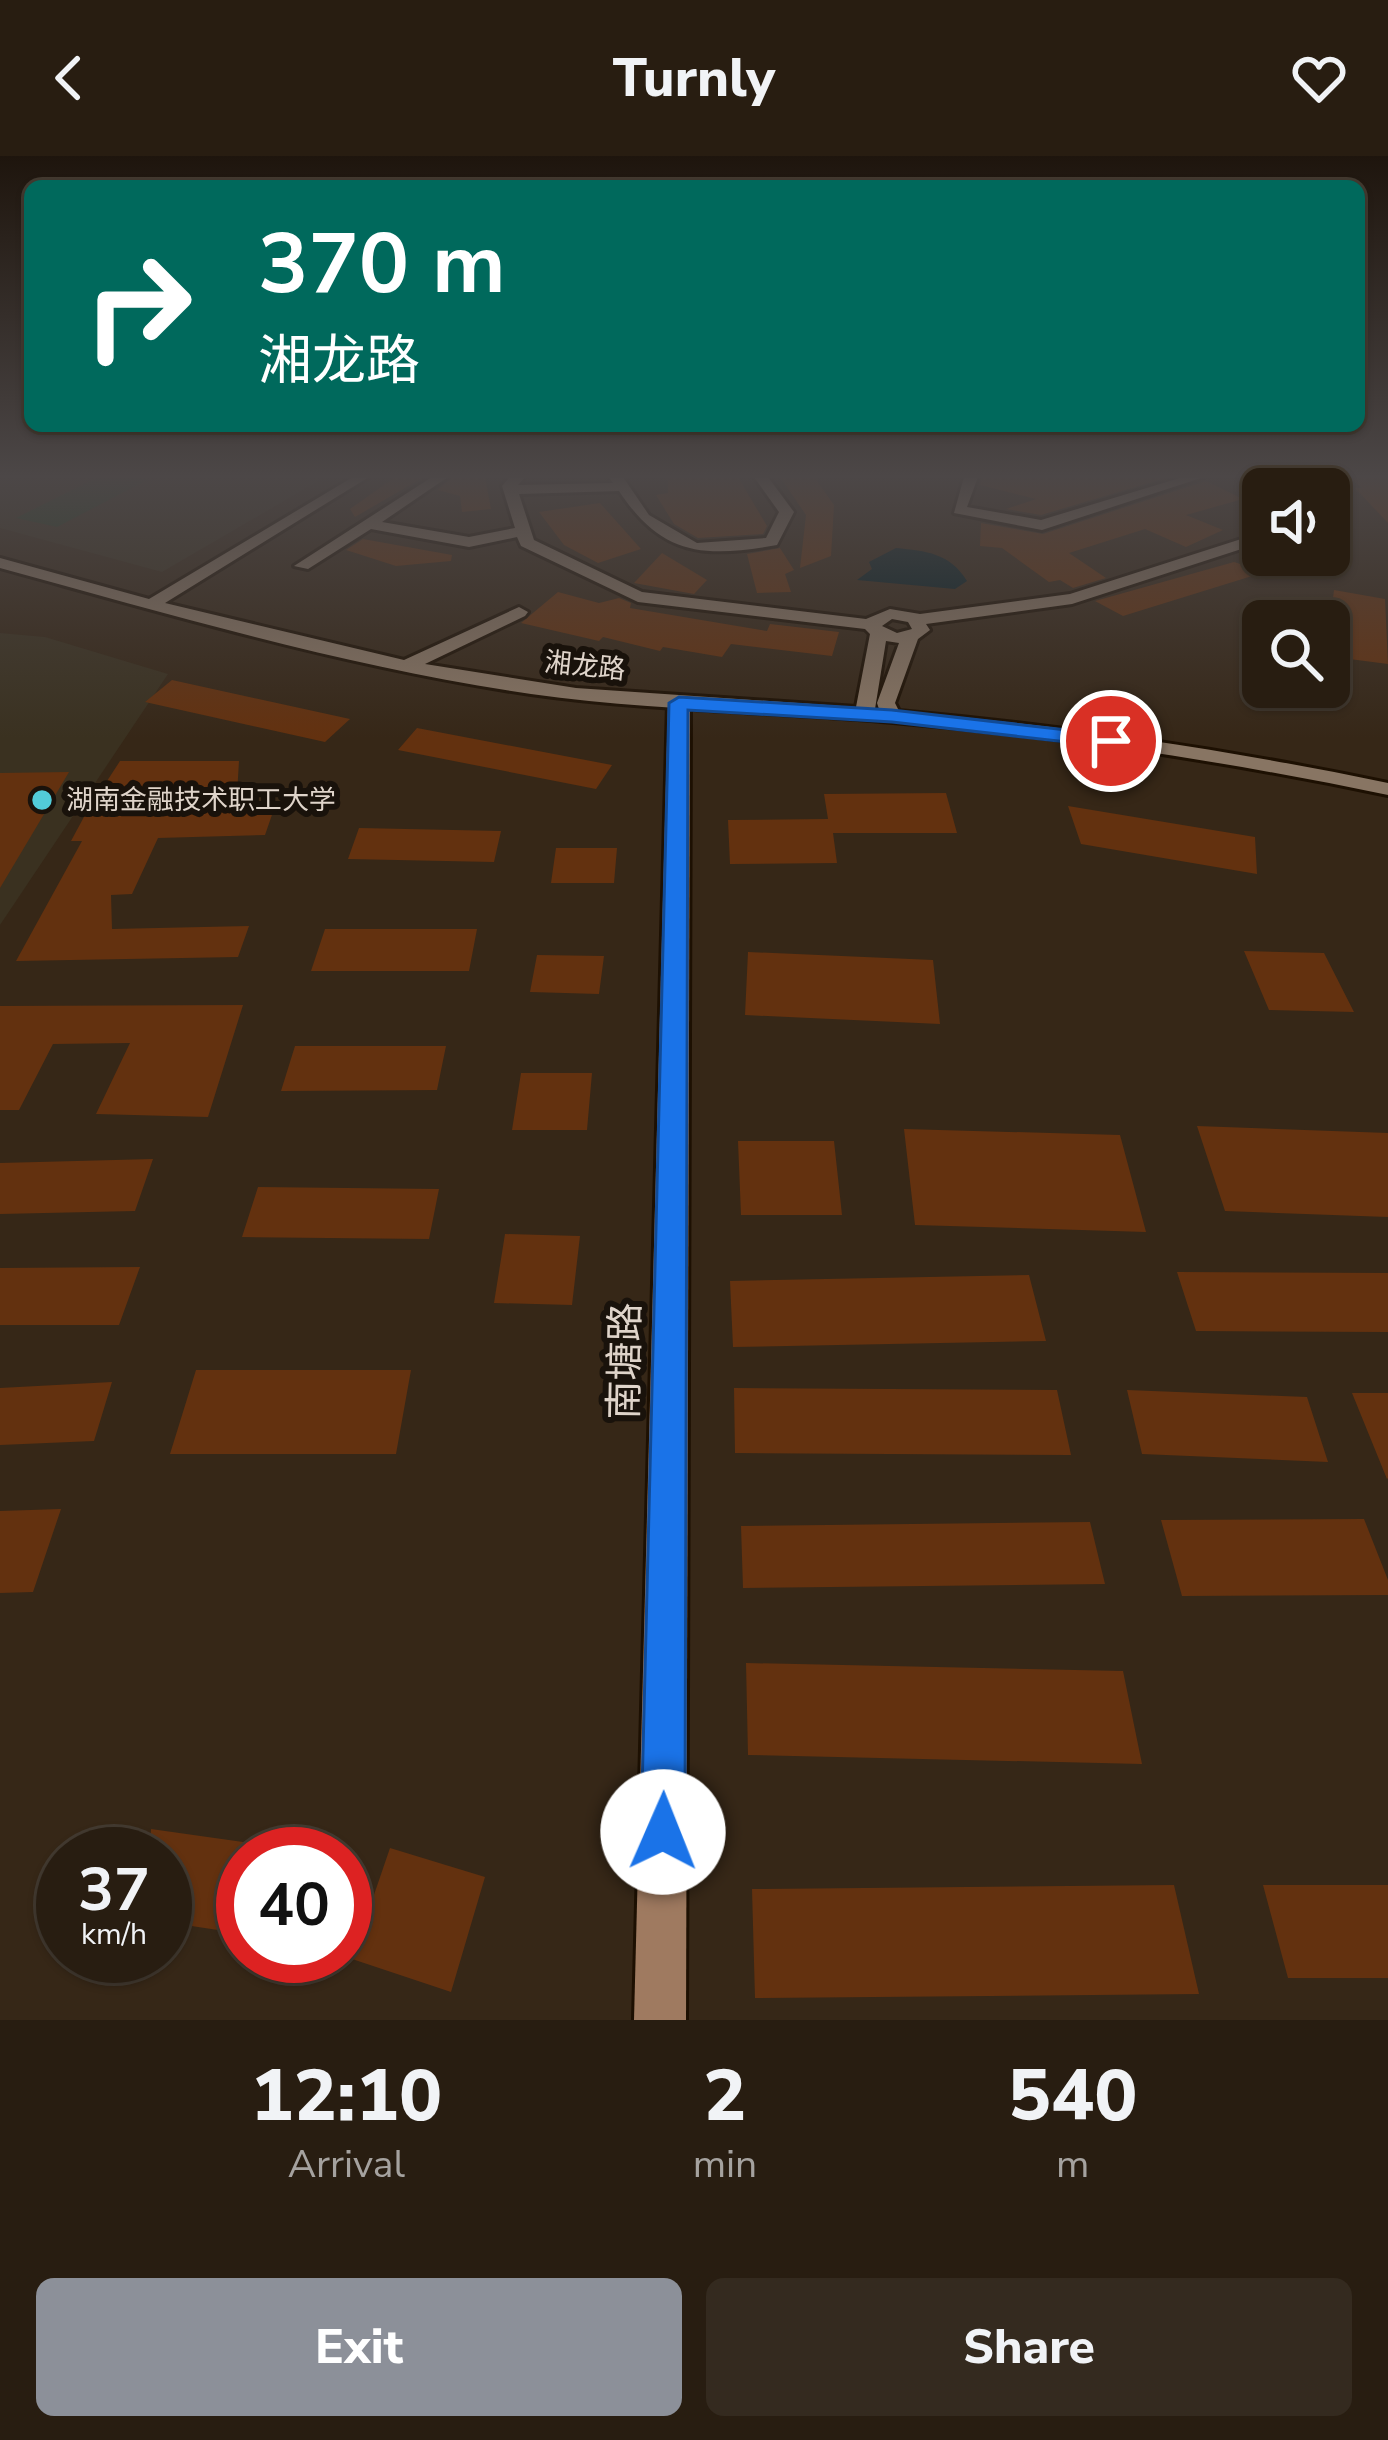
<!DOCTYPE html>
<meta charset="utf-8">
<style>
body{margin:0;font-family:"Nunito Sans","Noto Sans SC",sans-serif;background:#342a1f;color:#f1f3f6;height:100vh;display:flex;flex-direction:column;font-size:45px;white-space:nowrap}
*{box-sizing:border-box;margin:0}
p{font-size:39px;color:#a5a29f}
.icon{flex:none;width:66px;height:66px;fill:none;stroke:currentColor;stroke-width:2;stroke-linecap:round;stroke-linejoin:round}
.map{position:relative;height:1864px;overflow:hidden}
.details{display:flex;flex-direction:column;background:#281d11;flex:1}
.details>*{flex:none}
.top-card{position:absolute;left:24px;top:24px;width:1341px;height:252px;border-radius:18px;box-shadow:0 3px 9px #0004,0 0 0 3px #443b31;background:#00695c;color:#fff;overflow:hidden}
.controls{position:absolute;left:1242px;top:312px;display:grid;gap:24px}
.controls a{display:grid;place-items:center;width:108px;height:108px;border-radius:18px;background:#281d11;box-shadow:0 3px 9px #0004,0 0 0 3px #443b31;font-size:60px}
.speed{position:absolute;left:36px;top:1671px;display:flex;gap:24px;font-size:60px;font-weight:700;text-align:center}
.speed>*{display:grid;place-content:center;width:156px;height:156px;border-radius:50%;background:#281d11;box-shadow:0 3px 9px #0004,0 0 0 3px #443b31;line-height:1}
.speed small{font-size:30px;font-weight:400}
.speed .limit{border:18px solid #d22;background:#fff;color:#111}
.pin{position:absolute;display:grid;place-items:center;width:102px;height:102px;color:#fff;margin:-51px;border:6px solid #fff;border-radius:50%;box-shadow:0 3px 12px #0007}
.me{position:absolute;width:132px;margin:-66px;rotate:1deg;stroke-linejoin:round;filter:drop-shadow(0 0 9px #0008)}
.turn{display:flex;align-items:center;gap:42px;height:252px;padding:0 36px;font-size:54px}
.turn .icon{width:156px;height:156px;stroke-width:2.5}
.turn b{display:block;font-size:84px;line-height:102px}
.eta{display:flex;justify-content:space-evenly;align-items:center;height:204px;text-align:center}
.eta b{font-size:72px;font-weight:800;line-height:84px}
.action{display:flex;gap:24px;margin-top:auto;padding:24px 36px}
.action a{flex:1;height:138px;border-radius:18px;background:#8c9099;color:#fff;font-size:48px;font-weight:800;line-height:138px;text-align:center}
.action a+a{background:#342a1f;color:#f1f3f6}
header{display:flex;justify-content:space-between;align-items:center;height:156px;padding:0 36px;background:#281d11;font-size:54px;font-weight:800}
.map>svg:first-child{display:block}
.education{fill:#3a3120}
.green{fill:#203d24}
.water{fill:#031d23}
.building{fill:#63310f}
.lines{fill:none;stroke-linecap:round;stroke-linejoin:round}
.street-casing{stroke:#1d1002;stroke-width:6}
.secondary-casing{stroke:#1d1002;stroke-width:6}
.street{fill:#887563;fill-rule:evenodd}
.secondary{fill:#9f7a60;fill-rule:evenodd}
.route{fill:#1a73e8;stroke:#114b97;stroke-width:3}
.poi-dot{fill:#52cbd8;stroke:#19120b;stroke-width:4.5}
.labels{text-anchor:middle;stroke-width:12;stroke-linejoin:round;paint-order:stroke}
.far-street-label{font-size:27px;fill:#dfd4ca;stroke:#19120b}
.far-poi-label{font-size:27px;fill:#dfd4ca;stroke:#19120b;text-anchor:start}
.near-street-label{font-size:39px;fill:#dfd4ca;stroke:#19120b}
</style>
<header><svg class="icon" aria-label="back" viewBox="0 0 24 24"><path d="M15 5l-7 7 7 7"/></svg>Turnly<svg class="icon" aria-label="heart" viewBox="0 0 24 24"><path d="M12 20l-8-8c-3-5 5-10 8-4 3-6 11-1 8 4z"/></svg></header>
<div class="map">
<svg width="1388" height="1864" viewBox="0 0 1388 1864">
<rect width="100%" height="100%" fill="#362717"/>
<path class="education" d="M0 321H325L162 416 0 372Z
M0 477 45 481 168 518 0 769Z"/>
<path class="green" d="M98 321 149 323 57 371 16 362Z"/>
<path class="water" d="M896 392C926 395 950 397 967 425L955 433 857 424 872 413 869 406Z"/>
<path class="building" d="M395 321H424L355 361 350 353Z
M452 321H485L491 353 462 356 460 340 438 334Z
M668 321H738L767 370 763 378 698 382 674 368 656 339 668 337Z
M780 321H814L834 349 831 400 800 412 806 359Z
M982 321H1169L1041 359 1006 353 1036 343 980 329Z
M1349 321H1388V367L1355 332H1362Z
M1206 325 1243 343 1186 359 1223 374 1186 391 1145 373 1069 397 1106 422 1073 432 1060 424 1049 426 1002 392 980 390 981 367 1043 378Z
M600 347 641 393 598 407 564 389 539 356Z
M363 383 452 399 451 405 396 410 346 394Z
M780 392 794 414 785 418 791 436 757 437 747 398Z
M662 397 707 424 694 438 634 427Z
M1234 406 1265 416 1123 460 1095 445Z
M1334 434 1385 443 1388 508 1334 501 1329 476Z
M558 436 599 447 619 442 631 447 630 452 767 475 770 468 839 476 832 500 731 488 722 501 663 491 660 495 603 481 599 485 521 467Z
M172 524 350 563 325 586 145 546Z
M417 572 612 609 596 633 398 594Z
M120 605H239L236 655 274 653 265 679 158 682 132 738 111 739 112 773 249 770 238 801 16 805 82 685H71L85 659Z
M69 616 34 675 0 732V617Z
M946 637 957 677H833L837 707 730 708 728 664 828 663 824 638Z
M1068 650 1255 681 1257 718 1081 688Z
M359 672 501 675 494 706 348 703Z
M556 692H617L614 727H551Z
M325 773H477L469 815H311Z
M1244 795 1324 797 1354 856 1269 854Z
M748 796 933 804 940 868 745 859Z
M537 799 604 800 599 838 530 836Z
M243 849 208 961 96 958 130 887 53 888 19 954H0V850Z
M295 890H446L437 934 281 935Z
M521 917H592L587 974H512Z
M1197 970 1388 977V1061L1225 1055Z
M904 973 1120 979 1146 1076 915 1069Z
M738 985H834L842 1059H741Z
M153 1003 135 1055 0 1058V1007Z
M258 1031 439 1033 429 1083 242 1081Z
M505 1078 580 1080 572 1149 494 1147Z
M140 1111 119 1169H0V1112Z
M1177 1116 1388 1117V1176L1196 1175Z
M1029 1119 1046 1185 733 1191 730 1125Z
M196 1214H411L396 1298H170Z
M112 1226 94 1285 0 1289V1232Z
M734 1232 1057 1234 1071 1299 735 1297Z
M1127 1234 1307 1241 1328 1306 1142 1298Z
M1352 1237H1388V1322L1387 1323Z
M61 1353 33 1436 0 1437V1355Z
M1364 1363 1388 1424V1439L1182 1440 1161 1364Z
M1090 1366 1105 1428 743 1432 741 1370Z
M746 1507 1123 1515 1142 1608 748 1599Z
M151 1673 243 1686V1737L231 1776 165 1766V1698H150Z
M390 1692 485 1721 451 1836 352 1803Z
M1174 1729 1199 1838 755 1842 752 1733Z
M1263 1729H1388V1822H1288Z"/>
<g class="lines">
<defs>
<path id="street" d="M353 321H369L165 447 404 504 519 451 528 456 525 460 425 508 576 532 856 551 870 478 865 473 638 446 521 390 517 381 469 391 371 373 308 413 294 410 432 321H448L382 366 469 381 515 372 502 330 510 321H525L518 329 613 327 609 321H623L649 359 697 387 766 382 779 356 754 321H768L794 356 777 389C704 402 662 400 619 335L519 338 534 384 642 436 866 463 890 453 920 458 1070 438 1263 376V386L1072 448 926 468 930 474 918 483 895 547 899 555C1064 570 1226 593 1388 627V639C1225 605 1060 580 893 566 773 555 651 555 531 538 351 512 175 460 0 412V402L149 443ZM892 463 908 466 912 473 897 477 882 470ZM886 485 899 487 877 547 879 553H875Z
M964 321H978L967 351 1041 364 1183 321H1204L1042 374 954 357Z
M1253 321H1268L1281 333H1265Z"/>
<path id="secondary" d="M679 541 690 547 686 1864H634L668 547Z"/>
</defs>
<use href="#street" class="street-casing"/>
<use href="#secondary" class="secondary-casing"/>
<use href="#street" class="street"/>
<use href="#secondary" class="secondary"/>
</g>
<linearGradient id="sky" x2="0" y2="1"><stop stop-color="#1e150d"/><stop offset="0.55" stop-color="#4c4747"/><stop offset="1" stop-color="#4c4747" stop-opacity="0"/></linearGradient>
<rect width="1388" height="582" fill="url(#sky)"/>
<path class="route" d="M679 541 892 554 1111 579 1121 585 1111 591 892 566 688 554 685 1676 678 1691 663 1697 648 1691 641 1676 669 547Z"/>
<circle class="poi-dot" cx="42" cy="644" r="12"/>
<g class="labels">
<g class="far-street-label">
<text transform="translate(585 510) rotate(6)" y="9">湘龙路</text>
</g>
<g class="far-poi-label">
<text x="66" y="653">湖南金融技术职工大学</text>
</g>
<g class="near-street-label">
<text transform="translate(624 1205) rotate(-89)" y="14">南塘路</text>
</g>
</g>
</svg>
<div class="controls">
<a><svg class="icon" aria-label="sound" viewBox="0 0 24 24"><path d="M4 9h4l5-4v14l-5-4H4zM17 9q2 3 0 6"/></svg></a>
<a><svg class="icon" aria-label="search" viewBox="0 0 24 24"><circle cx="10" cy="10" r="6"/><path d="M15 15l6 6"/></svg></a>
</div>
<div class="speed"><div>37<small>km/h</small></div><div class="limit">40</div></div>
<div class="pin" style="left:1111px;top:585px;background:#d93025"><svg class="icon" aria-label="arrive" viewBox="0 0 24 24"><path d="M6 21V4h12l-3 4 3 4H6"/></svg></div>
<svg class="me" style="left:663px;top:1676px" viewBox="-20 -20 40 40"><circle r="19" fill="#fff"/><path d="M0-13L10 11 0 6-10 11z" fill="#1a73e8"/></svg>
<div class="top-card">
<div class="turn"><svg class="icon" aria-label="right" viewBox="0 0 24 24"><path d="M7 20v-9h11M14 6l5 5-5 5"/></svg><div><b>370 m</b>湘龙路</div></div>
</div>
</div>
<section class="details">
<div class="eta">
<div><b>12:10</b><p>Arrival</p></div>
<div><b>2</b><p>min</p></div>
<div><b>540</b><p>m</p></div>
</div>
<div class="action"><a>Exit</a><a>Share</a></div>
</section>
